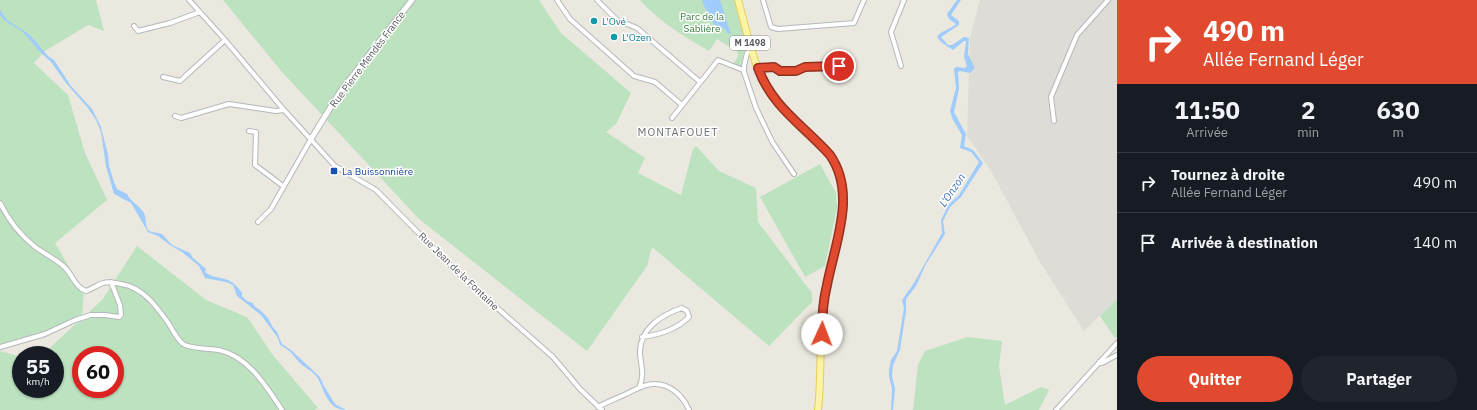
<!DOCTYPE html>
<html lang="fr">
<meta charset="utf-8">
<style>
body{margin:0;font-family:"IBM Plex Sans",sans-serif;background:#20242c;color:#f1f3f6;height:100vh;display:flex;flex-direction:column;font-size:15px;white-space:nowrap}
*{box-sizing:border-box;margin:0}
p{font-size:13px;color:#9ea1a6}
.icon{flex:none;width:22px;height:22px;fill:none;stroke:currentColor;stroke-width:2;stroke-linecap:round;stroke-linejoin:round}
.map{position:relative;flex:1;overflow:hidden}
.sheet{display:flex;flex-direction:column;background:#171b24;width:360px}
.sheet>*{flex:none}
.guide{background:#e14a2f;color:#fff;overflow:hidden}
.speed{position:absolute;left:12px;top:346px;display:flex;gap:8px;font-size:20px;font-weight:700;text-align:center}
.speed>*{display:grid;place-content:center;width:52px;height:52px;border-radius:50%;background:#171b24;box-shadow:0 1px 3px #0004;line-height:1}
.speed small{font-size:10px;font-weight:400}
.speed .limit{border:6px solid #d22;background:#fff;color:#111}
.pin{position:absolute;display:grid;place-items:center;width:34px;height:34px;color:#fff;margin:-17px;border:2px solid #fff;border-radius:50%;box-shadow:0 1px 4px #0007}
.me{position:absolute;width:44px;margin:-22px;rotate:2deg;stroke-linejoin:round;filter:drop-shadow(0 0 3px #0008)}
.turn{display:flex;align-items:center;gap:14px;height:84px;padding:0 20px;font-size:18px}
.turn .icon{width:52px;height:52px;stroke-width:2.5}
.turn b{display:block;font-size:28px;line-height:34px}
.eta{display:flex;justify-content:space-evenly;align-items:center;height:68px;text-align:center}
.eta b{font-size:24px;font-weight:700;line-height:28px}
.action{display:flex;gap:8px;margin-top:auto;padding:8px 20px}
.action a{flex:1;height:46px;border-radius:24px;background:#e14a2f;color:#fff;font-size:16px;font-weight:700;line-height:46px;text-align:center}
.action a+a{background:#20242c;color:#f1f3f6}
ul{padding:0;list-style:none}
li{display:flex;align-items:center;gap:12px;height:60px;padding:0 20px;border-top:1px solid #363941}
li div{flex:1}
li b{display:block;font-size:15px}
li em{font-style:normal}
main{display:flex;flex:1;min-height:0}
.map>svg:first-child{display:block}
.industrial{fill:#dedcd7}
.green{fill:#bce2bf;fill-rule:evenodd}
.water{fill:#9fccfb}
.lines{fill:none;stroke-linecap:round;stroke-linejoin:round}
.minor-casing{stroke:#b5b7bc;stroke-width:6}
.tertiary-casing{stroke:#b5b7bc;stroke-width:7}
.primary-casing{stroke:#eacd58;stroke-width:8}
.minor{stroke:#fff;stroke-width:4}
.tertiary{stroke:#fff;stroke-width:5}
.primary{stroke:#fbf4a4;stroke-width:6}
.route-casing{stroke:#92301f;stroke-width:10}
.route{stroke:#e14a2f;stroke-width:7}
.culture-dot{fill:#0f9aa8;stroke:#fff;stroke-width:1.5}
.transit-dot{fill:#1a4fb4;stroke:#fff;stroke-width:1.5}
.labels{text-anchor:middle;stroke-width:3;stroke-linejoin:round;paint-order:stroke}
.shield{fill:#fff;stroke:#8a8c90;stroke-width:1}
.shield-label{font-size:9px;font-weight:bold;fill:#585b60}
.park-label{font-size:10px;fill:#378040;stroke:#fff}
.culture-label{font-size:10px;fill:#0d838f;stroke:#fff;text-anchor:start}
.street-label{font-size:10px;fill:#585b60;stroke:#fff}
.transit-label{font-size:10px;fill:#164399;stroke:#fff;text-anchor:start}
.neighbourhood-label{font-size:11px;letter-spacing:1px;fill:#696d72;stroke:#fff}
.water-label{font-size:11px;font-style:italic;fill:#4475bc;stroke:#fff}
</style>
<main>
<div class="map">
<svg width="1117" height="410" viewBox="0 0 1117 410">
<rect width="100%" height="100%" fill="#ebe9df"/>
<path class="industrial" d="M980 0H1117V299L1084 331 1041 264 991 171 967 136 970 37Z"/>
<path class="green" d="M0 0H96L104 31 88 25 45 51 34 63 68 95 85 153 107 200 55 243 84 292 82 316 44 336 0 347Z
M223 0H539L561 33 631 93 616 124 606 132 645 158 638 173 681 195 693 149 696 146 719 171 756 188 758 222 812 293V302L769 346 652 247 647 266 587 351 419 219 282 72Z
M640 0H734L746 41 741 65 740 67 733 65 738 56 737 51 717 39 709 51C685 37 659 22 640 0Z
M820 164 836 193 837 208 825 266 805 277 760 197Z
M137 246 206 300 247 317 272 354 318 408 314 410H0V351L21 357V389H55V355H42L102 300ZM81 355H115V389H81Z
M1117 299V336L1115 338 1100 316Z
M968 337 1002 341 999 366 1005 405 1041 387 1049 390 1039 410H913L918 365 925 351Z"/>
<path class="water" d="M702 0H720L731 34H729L724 28C710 27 707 12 702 0Z
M957 0H961L951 15 959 21V25L941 37 948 45H952L964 37 969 38 968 54 974 66V69L970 73 960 71 958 72 959 89 954 112 966 134 964 146 973 150 983 163 961 197 950 207 943 221 945 234 926 264 916 286 906 299V311L900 350 893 365 892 376 895 389 893 410H891L892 389 889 376V370L891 360 897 351 904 308 902 300 914 283 942 233 941 220 949 204 959 195 979 162 971 152 960 148 962 135 953 120 950 111 956 88 954 69 956 67 965 68 967 66 964 57 966 41H964L953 50 942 43 937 37C941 30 950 30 956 24L949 19 947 14Z
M0 10 7 20 30 35 48 56 54 60 71 86 92 109 101 127 108 155 109 166 114 182 117 189 127 194C130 201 139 205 144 213 147 219 144 224 149 231L162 234 172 245 190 253 193 258 206 269 205 272C212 278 222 277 230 281 236 284 238 289 242 292V296L247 301 253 303 254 306 260 310 268 318 272 326 277 332 282 344 291 350 320 377 324 386 335 404 346 410C327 410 325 390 317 377 313 371 306 369 301 364 293 356 292 351 280 345L278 338 261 315 237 296 233 285 226 282 205 278 199 266 182 252 170 245 158 236 148 232 131 203 114 194 106 166 101 132 96 120 88 108 66 83 51 62 39 51 23 32 4 20 0 15Z"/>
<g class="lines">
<defs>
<path id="minor" d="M189 0 225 40 284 110 335 166 376 190 462 277 553 357 580 389 602 410
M557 0 570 19 634 76 655 82 682 105
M597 0 617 20 637 28 700 82
M763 0 771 27 778 29 854 23 864 0
M134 26 138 31 170 23 200 12
M752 49 747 53 744 66V72L756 108 768 133 773 143 794 174
M901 66 891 32 904 0
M758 68 774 67 780 71H796L805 67 839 66 847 71
M163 77 180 81 225 40
M175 116 181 118 229 104 276 111 284 110
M672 118 718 60 743 70
M1054 121 1051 97 1077 35 1108 0
M249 131 256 132 255 165 283 186
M0 203C8 219 19 234 34 246 43 253 54 258 62 265 72 272 74 287 86 291 92 289 97 285 103 283 109 281 115 283 121 284 143 287 157 307 169 324 173 331 177 339 183 344 188 348 211 349 219 350 249 357 266 386 282 410
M258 222 271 209 311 139
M0 347 45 334 75 320 91 315H105L119 317 121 315 120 305 111 282
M1099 362 1102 363 1117 355
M639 388C645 374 641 367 640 354 639 329 661 315 682 308L687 311 689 317C677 329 658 335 642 337
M598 407C607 402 615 399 624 395 633 391 643 384 653 384 670 383 683 396 689 410
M1056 410 1117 343"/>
<path id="tertiary" d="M311 139 340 92 412 0"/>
<path id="primary" d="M738 0C746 28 755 74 772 96 780 106 788 115 797 123 812 138 830 151 839 171 854 208 830 261 824 298 819 335 822 373 818 410"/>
</defs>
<use href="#minor" class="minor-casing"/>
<use href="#tertiary" class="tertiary-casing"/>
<use href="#primary" class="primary-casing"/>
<use href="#minor" class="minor"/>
<use href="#tertiary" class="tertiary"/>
<use href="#primary" class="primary"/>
</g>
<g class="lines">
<defs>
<path id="route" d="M822 334C822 318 823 301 827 285 835 243 857 194 830 155 803 125 772 107 758 68L774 67 780 71H796L805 67 839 66"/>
</defs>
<use href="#route" class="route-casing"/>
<use href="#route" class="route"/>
</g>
<g class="culture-dot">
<circle cx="594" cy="21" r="4"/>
<circle cx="614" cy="37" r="4"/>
</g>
<rect class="transit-dot" x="330" y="167" width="8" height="8" rx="2"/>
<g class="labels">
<rect class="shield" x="730" y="36" width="40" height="14" rx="3"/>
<g class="shield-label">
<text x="750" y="46">M 1498</text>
</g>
<g class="park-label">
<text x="702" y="20">Parc de la<tspan x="702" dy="12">Sablière</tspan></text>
</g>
<g class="culture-label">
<text x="602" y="25">L'Ové</text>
<text x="622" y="41">L'Ozen</text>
</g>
<g class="street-label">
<text transform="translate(367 59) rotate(-53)" y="4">Rue Pierre Mendès France</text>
<text transform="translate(459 271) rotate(44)" y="4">Rue Jean de la Fontaine</text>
</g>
<g class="transit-label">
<text x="342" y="175">La Buissonnière</text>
</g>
<g class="neighbourhood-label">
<text x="678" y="136">MONTAFOUET</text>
</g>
<g class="water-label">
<text transform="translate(952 190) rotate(-56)" y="4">L'Onzon</text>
</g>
</g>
</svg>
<div class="speed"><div>55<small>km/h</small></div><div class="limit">60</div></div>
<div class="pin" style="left:839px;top:66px;background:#d93025"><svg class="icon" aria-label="arrive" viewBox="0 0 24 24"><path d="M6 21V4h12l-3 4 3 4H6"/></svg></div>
<svg class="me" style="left:822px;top:334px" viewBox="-20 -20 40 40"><circle r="19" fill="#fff"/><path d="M0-13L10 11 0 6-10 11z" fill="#e14a2f"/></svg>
</div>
<section class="sheet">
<div class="guide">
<div class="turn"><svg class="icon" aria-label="right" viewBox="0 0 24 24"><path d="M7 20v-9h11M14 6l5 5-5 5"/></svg><div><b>490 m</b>Allée Fernand Léger</div></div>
</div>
<div class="eta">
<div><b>11:50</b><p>Arrivée</p></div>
<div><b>2</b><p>min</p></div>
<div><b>630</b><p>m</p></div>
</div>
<ul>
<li><svg class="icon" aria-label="right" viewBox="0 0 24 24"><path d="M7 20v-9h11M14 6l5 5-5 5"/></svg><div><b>Tournez à droite</b><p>Allée Fernand Léger</p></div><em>490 m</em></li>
<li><svg class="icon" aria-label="arrive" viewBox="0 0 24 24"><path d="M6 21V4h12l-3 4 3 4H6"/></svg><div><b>Arrivée à destination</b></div><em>140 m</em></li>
</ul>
<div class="action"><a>Quitter</a><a>Partager</a></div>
</section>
</main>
